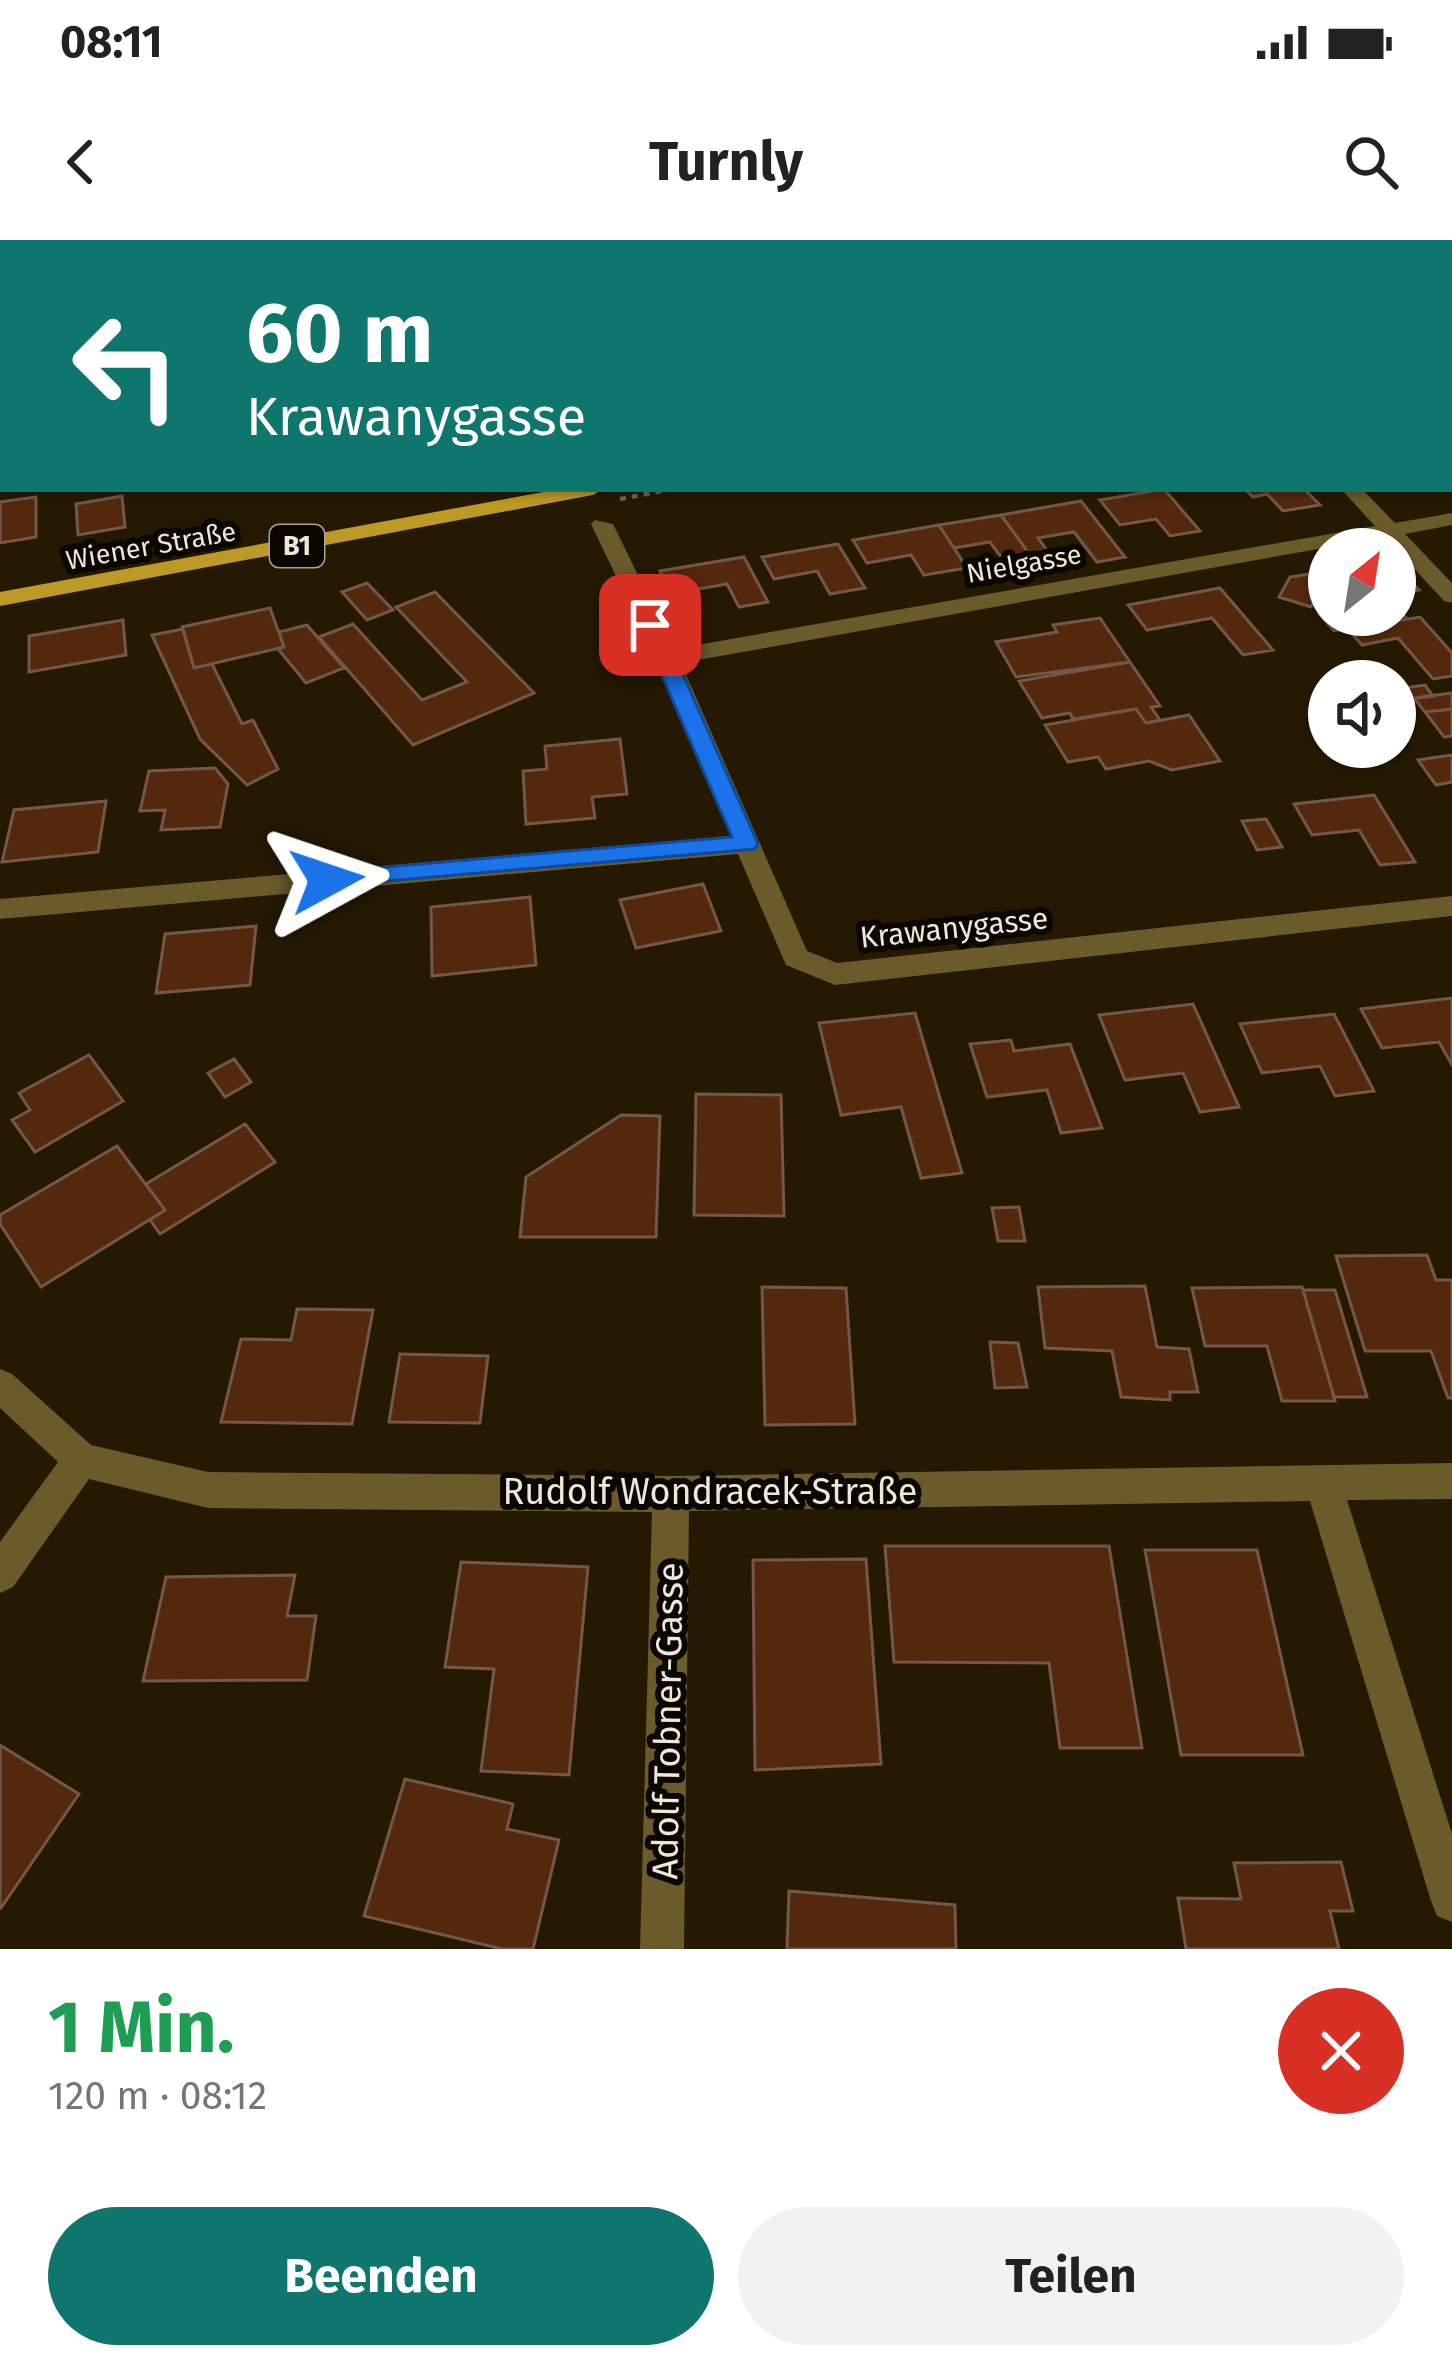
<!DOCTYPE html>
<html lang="de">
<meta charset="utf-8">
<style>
body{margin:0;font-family:"Fira Sans",sans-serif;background:#f2f2f2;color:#222;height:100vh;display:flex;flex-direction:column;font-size:45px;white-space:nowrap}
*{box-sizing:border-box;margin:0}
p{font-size:39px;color:#767676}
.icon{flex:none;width:66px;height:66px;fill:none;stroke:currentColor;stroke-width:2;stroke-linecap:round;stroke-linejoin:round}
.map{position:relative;height:1709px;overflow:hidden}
.drawer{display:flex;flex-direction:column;background:#fff;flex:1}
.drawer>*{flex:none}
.guide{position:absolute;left:0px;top:0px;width:1452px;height:252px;box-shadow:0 3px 9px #0004;background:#0f766e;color:#fff;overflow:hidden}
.needle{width:78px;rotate:30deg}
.fabs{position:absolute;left:1308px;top:288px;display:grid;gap:24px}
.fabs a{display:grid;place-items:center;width:108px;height:108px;border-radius:50%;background:#fff;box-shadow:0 3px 9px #0004;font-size:60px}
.pin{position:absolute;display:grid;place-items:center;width:102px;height:102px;color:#fff;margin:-51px;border-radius:24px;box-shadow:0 6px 18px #0006}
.me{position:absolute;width:132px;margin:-66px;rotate:85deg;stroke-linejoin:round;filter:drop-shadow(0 0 9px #0008)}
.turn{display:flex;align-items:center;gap:42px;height:252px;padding:0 48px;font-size:54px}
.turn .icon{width:156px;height:156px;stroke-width:2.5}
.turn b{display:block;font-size:84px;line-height:102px}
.round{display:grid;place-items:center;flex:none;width:126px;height:126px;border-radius:63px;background:#f2f2f2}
.headline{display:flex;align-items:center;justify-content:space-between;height:204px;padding:0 48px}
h1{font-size:72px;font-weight:700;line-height:90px;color:#1e9e55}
.action{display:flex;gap:24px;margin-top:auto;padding:24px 48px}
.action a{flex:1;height:138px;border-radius:72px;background:#0f766e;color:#fff;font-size:48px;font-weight:700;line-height:138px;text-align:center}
.action a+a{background:#f2f2f2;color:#222}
.status{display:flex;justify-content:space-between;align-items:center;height:84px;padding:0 60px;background:#fff;direction:ltr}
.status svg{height:33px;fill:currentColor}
header{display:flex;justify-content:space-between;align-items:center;height:156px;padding:0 48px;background:#fff;font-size:54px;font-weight:700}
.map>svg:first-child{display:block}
.building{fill:#54280d;stroke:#735748;stroke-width:3}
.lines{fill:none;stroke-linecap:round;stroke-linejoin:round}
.path{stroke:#706651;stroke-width:4.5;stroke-dasharray:6 6;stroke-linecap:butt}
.minor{fill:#6b5a2a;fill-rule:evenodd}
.major{fill:#bd9925;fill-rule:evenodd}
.route{fill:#1a73e8;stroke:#114b97;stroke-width:3}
.labels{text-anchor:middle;stroke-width:12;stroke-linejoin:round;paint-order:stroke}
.far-street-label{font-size:27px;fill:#efe7d7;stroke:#0a0601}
.shield{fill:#0a0601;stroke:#aaa497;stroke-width:3}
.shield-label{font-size:27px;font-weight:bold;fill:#efe7d7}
.street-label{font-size:30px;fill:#efe7d7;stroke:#0a0601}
.near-street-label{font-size:36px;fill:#efe7d7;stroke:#0a0601}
</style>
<div class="status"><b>08:11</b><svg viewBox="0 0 49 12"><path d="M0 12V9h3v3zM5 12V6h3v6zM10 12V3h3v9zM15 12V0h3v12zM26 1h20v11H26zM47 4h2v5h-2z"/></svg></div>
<header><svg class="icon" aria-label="back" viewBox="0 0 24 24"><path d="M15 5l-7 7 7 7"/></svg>Turnly<svg class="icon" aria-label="search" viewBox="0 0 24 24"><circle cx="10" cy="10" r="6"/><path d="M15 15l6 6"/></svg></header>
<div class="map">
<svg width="1452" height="1709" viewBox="0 0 1452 1709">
<rect width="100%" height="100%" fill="#251901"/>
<path class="building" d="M1164 249 1200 291 1170 296 1156 279 1120 285 1100 260Z
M1245 249H1304L1320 265 1283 271 1267 254 1253 257Z
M122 256 125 287 78 295 76 264Z
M36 257V297L0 303V262Z
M1081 261 1125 317 1097 322 1074 292 1038 298 1051 316 1033 319 1001 275Z
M1001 275 1033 319 1006 324 990 302 954 308 939 285Z
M939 285 967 328 924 335 911 315 867 323 853 300Z
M838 304 865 348 830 354 817 331 774 339 762 317Z
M744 317 768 362 739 367 727 344 670 354 660 331Z
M1329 331V348L1321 349 1311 367 1279 357 1290 337Z
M1401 331 1419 350 1395 354V332Z
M367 343 393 370 367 380 342 352Z
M1220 348 1273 410 1243 415 1212 378 1147 390 1128 365Z
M435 352 534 453 413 505 319 397 353 384 422 460 467 442 396 367Z
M1395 365 1407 379 1334 391 1320 375H1395Z
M270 368 284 407 194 428 182 387Z
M1420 377 1452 413V436L1433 439 1398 398 1362 405 1348 389Z
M1100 378 1130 422 1016 437 996 402 1057 392 1053 385Z
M123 380 126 415 29 432V396Z
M307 385 344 428 306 443 278 409 284 407 279 392Z
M183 389 194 428 212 424 242 484 253 480 278 529 247 545 200 499 152 395Z
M1130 422 1160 466 1151 467 1160 480 1146 483 1136 469 1073 479 1070 473 1042 478 1019 441Z
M1425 445 1433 456 1395 461V449Z
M1452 453V469L1425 472 1414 458Z
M1136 469 1146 483 1189 475 1220 521 1172 530 1149 521 1106 529 1098 517 1068 522 1045 485Z
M1452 469V496L1444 497 1425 472Z
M620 499 627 554 592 557 595 578 526 584 523 531 547 529 545 506Z
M1452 515V542L1436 545 1418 520Z
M215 528 228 544 220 587 161 590 165 570 140 571 149 531Z
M1374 555 1415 622 1380 625 1359 590 1312 595 1294 564Z
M106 561 98 612 2 622 14 570Z
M1266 579 1282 607 1257 610 1242 581Z
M703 644 721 691 636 708 620 660Z
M530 657 536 725 432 736 431 667Z
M256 686 250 745 156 753 165 694Z
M1452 758V825L1439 802 1382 808 1361 769Z
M1193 764 1239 867 1200 872 1183 833 1125 840 1099 775Z
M915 773 962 933 921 938 901 867 841 875 819 783Z
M1334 774 1374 851 1335 856 1320 826 1262 833 1240 784Z
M1011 800 1014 811 1070 804 1102 888 1061 893 1047 850 987 857 970 804Z
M89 815 123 861 35 912 12 880 30 870 19 853Z
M234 819 251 842 225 857 208 833Z
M696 854 781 855 784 976 694 975Z
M621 875 660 876 656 997H520L526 937Z
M245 884 275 922 160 994 150 980 165 970 146 944Z
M117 906 165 970 41 1047 0 984V975Z
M1019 967 1025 1001H998L992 968Z
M1427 1015 1436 1040H1452V1158H1448L1431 1111H1365L1336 1016Z
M1145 1046 1157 1107 1189 1109 1198 1152H1170V1160L1121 1157 1112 1111 1045 1108 1038 1047Z
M762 1047 846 1048 855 1184 765 1185Z
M1302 1047 1334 1157 1335 1161H1282L1267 1106H1205L1192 1048Z
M1303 1050H1335L1367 1157H1334Z
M297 1069 373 1070 352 1184 221 1182 241 1099 291 1100Z
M990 1102 1018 1103 1027 1147 995 1148Z
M400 1114 488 1116 480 1183 389 1182Z
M885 1306H1109L1142 1508H1060L1049 1423 894 1422Z
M1145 1310H1257L1303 1515H1181Z
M866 1319 881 1524 755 1530 753 1320Z
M461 1322 588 1327 569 1535 481 1531 494 1429 445 1427Z
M295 1335 287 1376H316L307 1440 143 1441 166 1337Z
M0 1505 79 1554 1 1668 0 1667Z
M405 1539 513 1564 507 1589 559 1600 533 1709H502L364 1676Z
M1341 1622 1353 1671H1330L1339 1709H1186L1178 1658 1241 1659 1234 1623Z
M789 1651 955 1665 956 1709H787Z"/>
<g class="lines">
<path class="path" d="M620 259 673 249"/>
<path class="minor" d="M0 63H3L0 75Z
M3 159V171L0 172V160Z
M1341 249H1362L1395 283 1452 273V285L1405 294 1452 343V363L1444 361 1385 297 681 423 807 711 837 723 1452 656V676L835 745 786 725 738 614 0 679V659L731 596 655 418 591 284 595 280 613 284 674 409 1375 286Z
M0 1129 12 1134 91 1205 208 1232 671 1236 1452 1223V1259L1347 1260 1452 1594V1682L1437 1676 1431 1661 1310 1261 689 1271 684 1709H640L652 1272 208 1268 89 1239 13 1347 0 1353V1302L58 1222 0 1168Z"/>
<path class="major" d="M1449 78H1452V88H1449Z
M560 249H603L593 255 0 366V352Z"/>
</g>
<path class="route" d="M650 378 661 385 758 604 755 609 318 647V634L327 632 732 597 640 385Z"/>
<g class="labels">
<g class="far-street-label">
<text transform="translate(151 306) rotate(-10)" y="9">Wiener Straße</text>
<text transform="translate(1024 324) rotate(-10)" y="9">Nielgasse</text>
</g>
<rect class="shield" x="270" y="285" width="54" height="42" rx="9"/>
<g class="shield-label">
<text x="297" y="315">B1</text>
</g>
<g class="street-label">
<text transform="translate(954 688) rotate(-6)" y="10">Krawanygasse</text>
</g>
<g class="near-street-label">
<text x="710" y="1264">Rudolf Wondracek-Straße</text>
<text transform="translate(667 1481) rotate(-89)" y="13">Adolf Tobner-Gasse</text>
</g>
</g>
</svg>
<div class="fabs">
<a><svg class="needle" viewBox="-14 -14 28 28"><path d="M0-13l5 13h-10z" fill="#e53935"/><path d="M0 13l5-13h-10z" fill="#767676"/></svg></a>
<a><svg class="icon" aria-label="sound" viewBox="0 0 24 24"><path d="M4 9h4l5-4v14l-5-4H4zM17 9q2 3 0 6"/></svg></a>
</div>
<div class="pin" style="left:650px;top:385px;background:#d93025"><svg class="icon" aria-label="arrive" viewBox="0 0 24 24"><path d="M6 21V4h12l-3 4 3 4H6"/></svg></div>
<svg class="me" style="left:327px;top:640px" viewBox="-20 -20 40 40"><path d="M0-17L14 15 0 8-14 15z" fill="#1a73e8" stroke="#fff" stroke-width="4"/></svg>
<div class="guide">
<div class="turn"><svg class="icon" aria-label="left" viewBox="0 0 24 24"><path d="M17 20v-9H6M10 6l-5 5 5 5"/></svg><div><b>60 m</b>Krawanygasse</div></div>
</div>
</div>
<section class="drawer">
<div class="headline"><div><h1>1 Min.</h1><p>120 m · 08:12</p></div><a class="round" style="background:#d93025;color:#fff"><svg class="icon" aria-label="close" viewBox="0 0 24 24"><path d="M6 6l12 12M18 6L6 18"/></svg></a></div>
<div class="action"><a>Beenden</a><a>Teilen</a></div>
</section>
